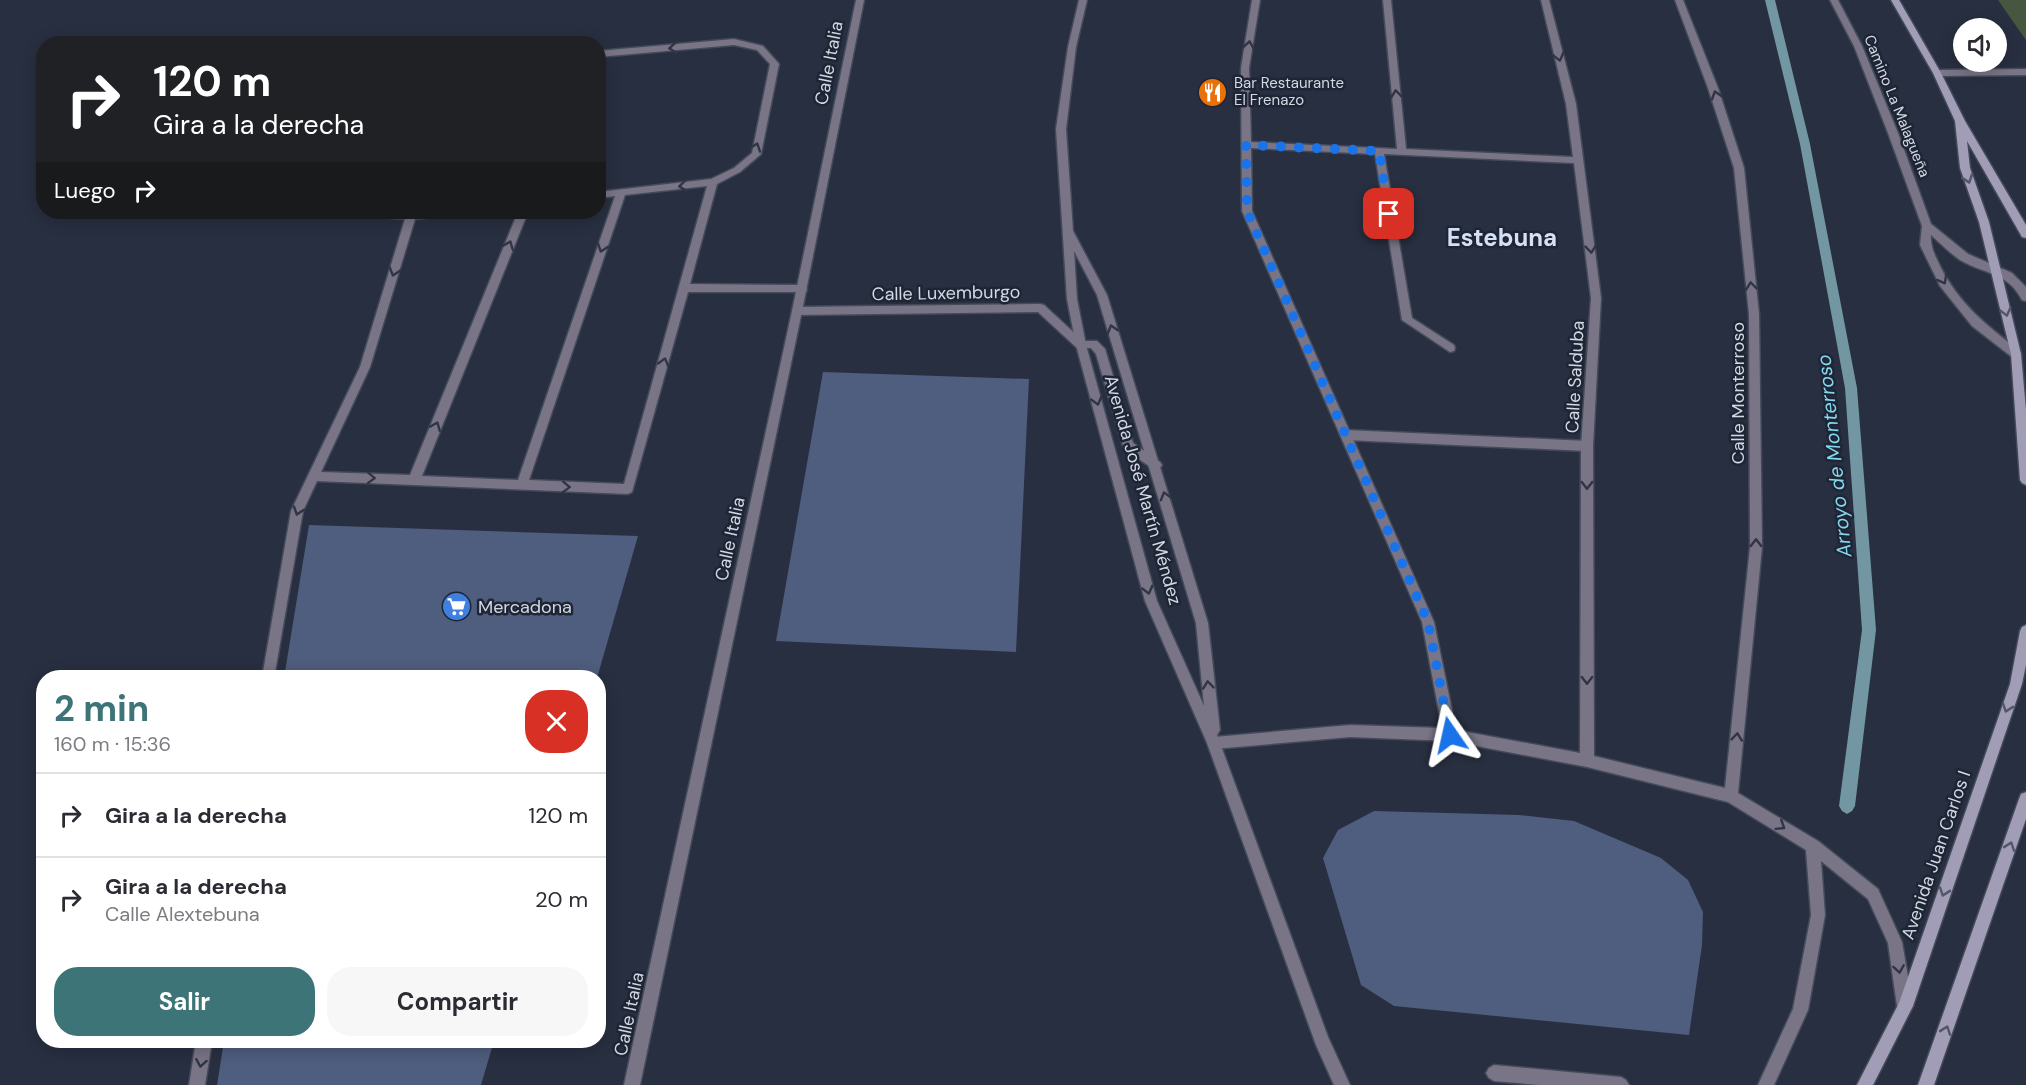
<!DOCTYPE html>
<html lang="es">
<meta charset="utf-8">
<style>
body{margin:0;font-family:"DM Sans",sans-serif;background:#f7f7f7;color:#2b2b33;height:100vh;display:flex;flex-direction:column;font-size:22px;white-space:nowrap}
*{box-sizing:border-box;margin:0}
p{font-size:20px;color:#7c7c81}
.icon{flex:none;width:33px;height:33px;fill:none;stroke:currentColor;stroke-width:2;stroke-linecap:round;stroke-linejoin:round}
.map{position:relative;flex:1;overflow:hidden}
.details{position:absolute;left:36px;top:670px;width:570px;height:378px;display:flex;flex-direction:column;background:#fff;border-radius:24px;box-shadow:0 3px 15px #0003}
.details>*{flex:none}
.hud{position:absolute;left:36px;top:36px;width:570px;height:183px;border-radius:24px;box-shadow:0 3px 15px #0003;background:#202124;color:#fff;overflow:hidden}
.fabs{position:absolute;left:1953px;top:18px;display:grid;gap:12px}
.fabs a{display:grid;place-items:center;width:54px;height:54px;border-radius:50%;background:#fff;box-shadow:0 3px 15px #0003;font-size:30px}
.pin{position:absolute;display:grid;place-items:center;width:51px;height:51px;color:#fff;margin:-26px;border-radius:12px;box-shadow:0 3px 9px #0006}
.me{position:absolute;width:66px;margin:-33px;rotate:349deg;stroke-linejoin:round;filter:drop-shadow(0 0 4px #0008)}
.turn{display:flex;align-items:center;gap:21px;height:126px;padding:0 18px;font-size:27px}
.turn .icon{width:78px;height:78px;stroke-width:2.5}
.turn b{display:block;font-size:42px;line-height:51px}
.then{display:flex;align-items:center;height:57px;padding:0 18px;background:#0003;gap:12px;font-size:22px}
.round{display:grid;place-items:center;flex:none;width:63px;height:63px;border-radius:24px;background:#f7f7f7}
.overview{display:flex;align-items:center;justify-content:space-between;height:102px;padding:0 18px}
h1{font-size:36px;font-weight:700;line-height:45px;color:#3d7478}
.primary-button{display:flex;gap:12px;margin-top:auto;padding:12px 18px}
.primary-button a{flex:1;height:69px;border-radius:24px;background:#3d7478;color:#fff;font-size:24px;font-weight:700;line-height:69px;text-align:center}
.primary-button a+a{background:#f7f7f7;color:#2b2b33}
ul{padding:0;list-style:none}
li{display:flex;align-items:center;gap:18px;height:84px;padding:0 18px;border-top:2px solid #e1e1e2}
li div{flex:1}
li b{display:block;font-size:22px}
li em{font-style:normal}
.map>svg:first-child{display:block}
.green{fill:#47563e}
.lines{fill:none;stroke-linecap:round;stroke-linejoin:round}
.stream{fill:#7296a2;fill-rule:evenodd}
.building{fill:#4f5d7e}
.service-casing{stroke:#434a5a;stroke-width:3}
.pedestrian-casing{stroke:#434a5a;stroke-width:3}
.minor-casing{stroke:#434a5a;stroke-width:3}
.tertiary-casing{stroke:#434a5a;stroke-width:3}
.secondary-casing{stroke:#434a5a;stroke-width:3}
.service{fill:#797586;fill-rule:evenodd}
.pedestrian{fill:#797586;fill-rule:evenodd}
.minor{fill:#797586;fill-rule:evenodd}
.tertiary{fill:#797586;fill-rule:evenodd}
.secondary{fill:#a29db7;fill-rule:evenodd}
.oneway{stroke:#303545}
.oneway2{stroke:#535569}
.route{stroke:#1a73e8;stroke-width:10;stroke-dasharray:0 18}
.labels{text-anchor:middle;stroke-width:5;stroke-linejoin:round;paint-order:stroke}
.far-poi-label{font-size:15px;fill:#d3d8e3;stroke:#1e2535;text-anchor:start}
.far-street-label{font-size:15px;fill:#d3d8e3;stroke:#1e2535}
.street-label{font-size:18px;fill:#d3d8e3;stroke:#1e2535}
.poi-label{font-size:18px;fill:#d3d8e3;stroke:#1e2535;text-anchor:start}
.water-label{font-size:20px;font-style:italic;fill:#84d7ec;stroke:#1e2535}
.district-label{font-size:24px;font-weight:bold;fill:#d5dff5;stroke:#1e2535}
</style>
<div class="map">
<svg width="2026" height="1085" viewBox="0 0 2026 1085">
<rect width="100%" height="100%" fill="#282f40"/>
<path class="green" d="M1998 0H2026V40Z"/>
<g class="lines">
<path class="stream" d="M1765 0H1775L1810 144 1857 388 1876 630 1855 806 1852 811 1847 814 1842 811 1839 806 1862 630 1845 388 1800 144Z"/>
</g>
<path class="building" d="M823 372 1029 379 1016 652 776 641Z
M309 525 638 536 597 678H284Z
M1374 811 1519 815 1574 821 1661 858 1688 880 1703 912 1702 945 1689 1035 1394 1006 1361 985 1323 858 1338 830Z
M224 1041H494L481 1085H217Z"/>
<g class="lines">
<defs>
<path id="service" d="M734 39 763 46 779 64 761 154 740 172 717 184 690 284 802 285 807 289 806 292H688L632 492 628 494 317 481 303 511 274 678H262L291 511 360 367 405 219 358 215 353 212H456L451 215 415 219 370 367 321 472 410 475 518 212H528L422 476 518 480 615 196 598 198V192L711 179 734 168 752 153 770 64 757 50 734 45 598 57V51ZM707 186 624 484 529 480 625 195Z
M196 1041H212L205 1085H189Z"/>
<path id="pedestrian" d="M1346 430 1587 441 1593 446 1587 451 1346 440 1340 435Z"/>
<path id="minor" d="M1252 0H1260L1249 68 1251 142 1397 149 1383 0H1391L1406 149 1573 157 1566 104 1541 0H1549L1576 104 1601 298 1593 446 1594 756 1725 788 1750 547 1749 314 1734 168 1708 88 1675 0H1683L1718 88 1744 168 1759 314 1762 547 1738 793 1818 841 1878 889 1902 942 1913 1006 1910 1011 1905 1014 1900 1011 1897 1006 1888 943 1868 899 1821 861 1825 915 1808 1010 1774 1085H1758L1793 1009 1811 915 1806 850 1728 802 1587 767 1450 741 1350 737 1214 749 1209 747 1207 743 1209 739 1214 737 1350 725 1442 728 1422 622 1242 211 1241 68ZM1251 148 1375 154 1402 320 1450 352 1454 351 1455 348 1454 345 1412 318 1384 154 1574 163 1591 298 1581 446 1580 753 1456 730 1434 622 1252 211Z
M2026 69V75L1937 76 1933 73 1937 70Z
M1040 304 1044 305 1083 341H1097L1105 349 1133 443 1160 462 1162 465 1160 468H1152L1124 449 1096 354 1091 348H1077L1038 312 797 315 792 311 797 307Z
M1494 1065 1621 1077 1626 1080 1629 1085H1539L1494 1081 1489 1078 1486 1073 1489 1068Z"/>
<path id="tertiary" d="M856 0H864L802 311 640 1085H624L792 311Z
M1079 0H1087L1076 47 1066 129 1073 231 1107 295 1208 623 1220 730 1217 735 1328 1037 1350 1085H1334L1316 1045 1207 743 1145 601 1076 345 1067 299 1056 129 1068 47ZM1074 251 1097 295 1196 623 1204 706 1157 601 1086 345 1077 299Z
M1830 0H1838L1862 46 1898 133 1931 224 1968 254 2012 273 2026 287V301L2022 300C2007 271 1985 275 1960 260 1950 253 1940 243 1931 235 1930 247 1935 255 1940 266 1959 304 1987 326 2020 351L2021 354 2020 357H2012L1972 326 1940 286 1920 245 1922 226 1888 133 1854 46Z"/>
<path id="secondary" d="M1891 0H1899L1941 73 1965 121 2026 225V238L2022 237 1967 141 1970 168 1989 222 2021 354 2026 410V485L2022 483 2020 480 2011 354 1979 222 1960 168 1955 121 1933 73Z
M2026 625V665L2022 684 1913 1006 1873 1085H1857L1899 1003 2010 684 2020 631 2022 627Z
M2026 792V819L1934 1085H1918L2019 799 2021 794Z"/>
</defs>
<use href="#service" class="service-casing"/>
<use href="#pedestrian" class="pedestrian-casing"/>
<use href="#minor" class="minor-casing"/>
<use href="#tertiary" class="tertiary-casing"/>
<use href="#secondary" class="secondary-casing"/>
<use href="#service" class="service"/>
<use href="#pedestrian" class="pedestrian"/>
<use href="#minor" class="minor"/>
<use href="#tertiary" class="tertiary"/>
<use href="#secondary" class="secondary"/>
</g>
<defs><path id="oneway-chevron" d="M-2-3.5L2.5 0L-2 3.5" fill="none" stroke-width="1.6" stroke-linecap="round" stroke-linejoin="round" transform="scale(1.5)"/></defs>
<g class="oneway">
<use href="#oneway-chevron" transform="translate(1249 45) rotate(-81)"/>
<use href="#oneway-chevron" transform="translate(673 48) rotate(175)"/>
<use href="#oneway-chevron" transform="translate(1559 57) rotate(76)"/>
<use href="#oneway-chevron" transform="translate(1396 94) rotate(-96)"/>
<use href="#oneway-chevron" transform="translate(1716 95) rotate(-108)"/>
<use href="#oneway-chevron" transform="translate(756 147) rotate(-71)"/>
<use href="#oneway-chevron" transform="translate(683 186) rotate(174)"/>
<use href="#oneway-chevron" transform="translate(509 245) rotate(-68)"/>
<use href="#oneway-chevron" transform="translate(602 248) rotate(109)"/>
<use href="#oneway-chevron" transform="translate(1591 249) rotate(84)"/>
<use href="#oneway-chevron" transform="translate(394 272) rotate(107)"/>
<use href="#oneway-chevron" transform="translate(1943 280) rotate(61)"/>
<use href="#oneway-chevron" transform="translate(1751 286) rotate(-96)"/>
<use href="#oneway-chevron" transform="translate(1112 329) rotate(-107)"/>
<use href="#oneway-chevron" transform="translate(664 362) rotate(-74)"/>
<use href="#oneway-chevron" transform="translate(1097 401) rotate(75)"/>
<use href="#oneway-chevron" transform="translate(436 426) rotate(-68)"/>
<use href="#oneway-chevron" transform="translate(371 478) rotate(2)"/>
<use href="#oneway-chevron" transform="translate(1587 485) rotate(90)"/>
<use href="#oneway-chevron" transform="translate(566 487) rotate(2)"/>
<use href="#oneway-chevron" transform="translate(1165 496) rotate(-106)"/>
<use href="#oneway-chevron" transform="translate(298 511) rotate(108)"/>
<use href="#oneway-chevron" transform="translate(1756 543) rotate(-89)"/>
<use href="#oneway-chevron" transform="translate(1148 590) rotate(75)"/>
<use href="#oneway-chevron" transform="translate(1587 680) rotate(90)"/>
<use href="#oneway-chevron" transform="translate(1208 685) rotate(-96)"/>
<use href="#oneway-chevron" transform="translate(1737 737) rotate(-84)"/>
<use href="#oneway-chevron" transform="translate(1781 826) rotate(32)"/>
<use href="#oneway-chevron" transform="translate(1899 969) rotate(81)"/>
<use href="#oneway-chevron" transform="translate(201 1063) rotate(100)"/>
</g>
<g class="oneway2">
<use href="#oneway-chevron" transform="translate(1968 179) rotate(71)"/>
<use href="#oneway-chevron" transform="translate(2006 312) rotate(76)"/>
<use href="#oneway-chevron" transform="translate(2007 708) rotate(109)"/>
<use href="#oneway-chevron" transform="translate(2010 846) rotate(-71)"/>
<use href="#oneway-chevron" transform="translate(1944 892) rotate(109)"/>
<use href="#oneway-chevron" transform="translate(1946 1030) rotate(-71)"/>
</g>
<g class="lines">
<path class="route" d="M1389 214 1379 151 1246 145 1247 211 1428 622 1450 735"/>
</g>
<defs>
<symbol id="restaurant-disc" viewBox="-11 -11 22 22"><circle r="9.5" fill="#e8710a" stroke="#1e2535"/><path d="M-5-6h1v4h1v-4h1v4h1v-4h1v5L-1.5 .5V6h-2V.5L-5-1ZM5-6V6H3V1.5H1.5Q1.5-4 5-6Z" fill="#fff"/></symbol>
<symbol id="supermarket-disc" viewBox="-11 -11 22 22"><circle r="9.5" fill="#3f7fe0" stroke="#1e2535"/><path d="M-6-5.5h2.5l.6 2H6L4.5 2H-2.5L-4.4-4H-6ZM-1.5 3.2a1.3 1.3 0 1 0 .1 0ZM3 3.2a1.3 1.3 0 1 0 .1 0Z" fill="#fff"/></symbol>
</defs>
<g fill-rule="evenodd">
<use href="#restaurant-disc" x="1196" y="76" width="33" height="33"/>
<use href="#supermarket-disc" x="440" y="590" width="33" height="33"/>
</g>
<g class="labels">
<g class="far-poi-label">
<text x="1234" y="88">Bar Restaurante<tspan x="1234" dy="17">El Frenazo</tspan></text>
</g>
<g class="far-street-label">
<text transform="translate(1897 106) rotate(68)" y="5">Camino La Malagueña</text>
</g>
<g class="street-label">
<text transform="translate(829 63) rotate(-79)" y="6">Calle Italia</text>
<text transform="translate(946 293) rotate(-1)" y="6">Calle Luxemburgo</text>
<text transform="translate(1575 377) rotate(-87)" y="6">Calle Salduba</text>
<text transform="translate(1738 393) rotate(-90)" y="6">Calle Monterroso</text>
<text transform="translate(1143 490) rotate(74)" y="6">Avenida José Martín Méndez</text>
<text transform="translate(730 539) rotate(-78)" y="6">Calle Italia</text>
<text transform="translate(1936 855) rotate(-71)" y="6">Avenida Juan Carlos I</text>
<text transform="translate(629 1014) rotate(-78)" y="6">Calle Italia</text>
</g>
<g class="poi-label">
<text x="478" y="613">Mercadona</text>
</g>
<g class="water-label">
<text transform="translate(1834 456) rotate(-96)" y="7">Arroyo de Monterroso</text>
</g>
<g class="district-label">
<text x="1502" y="246">Estebuna</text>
</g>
</g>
</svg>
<div class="fabs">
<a><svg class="icon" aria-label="sound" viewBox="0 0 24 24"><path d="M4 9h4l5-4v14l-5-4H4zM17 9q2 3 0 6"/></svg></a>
</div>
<div class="pin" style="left:1389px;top:214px;background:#d93025"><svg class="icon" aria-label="arrive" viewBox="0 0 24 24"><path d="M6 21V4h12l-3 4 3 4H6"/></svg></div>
<svg class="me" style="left:1450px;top:735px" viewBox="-20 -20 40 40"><path d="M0-17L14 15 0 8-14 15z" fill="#1a73e8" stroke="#fff" stroke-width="4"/></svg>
<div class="hud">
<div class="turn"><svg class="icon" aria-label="right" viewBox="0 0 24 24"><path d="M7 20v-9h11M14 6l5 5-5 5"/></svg><div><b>120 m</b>Gira a la derecha</div></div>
<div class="then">Luego<svg class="icon" aria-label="right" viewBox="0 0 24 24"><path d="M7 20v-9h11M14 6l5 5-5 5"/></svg></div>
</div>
<section class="details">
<div class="overview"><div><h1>2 min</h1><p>160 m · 15:36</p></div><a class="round" style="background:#d93025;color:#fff"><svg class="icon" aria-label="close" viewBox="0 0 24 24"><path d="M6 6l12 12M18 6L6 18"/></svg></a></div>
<ul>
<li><svg class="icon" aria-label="right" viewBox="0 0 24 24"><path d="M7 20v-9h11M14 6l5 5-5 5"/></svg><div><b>Gira a la derecha</b></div><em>120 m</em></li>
<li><svg class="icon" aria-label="right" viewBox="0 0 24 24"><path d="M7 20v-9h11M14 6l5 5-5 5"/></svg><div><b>Gira a la derecha</b><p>Calle Alextebuna</p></div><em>20 m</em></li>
</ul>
<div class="primary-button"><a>Salir</a><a>Compartir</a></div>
</section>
</div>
